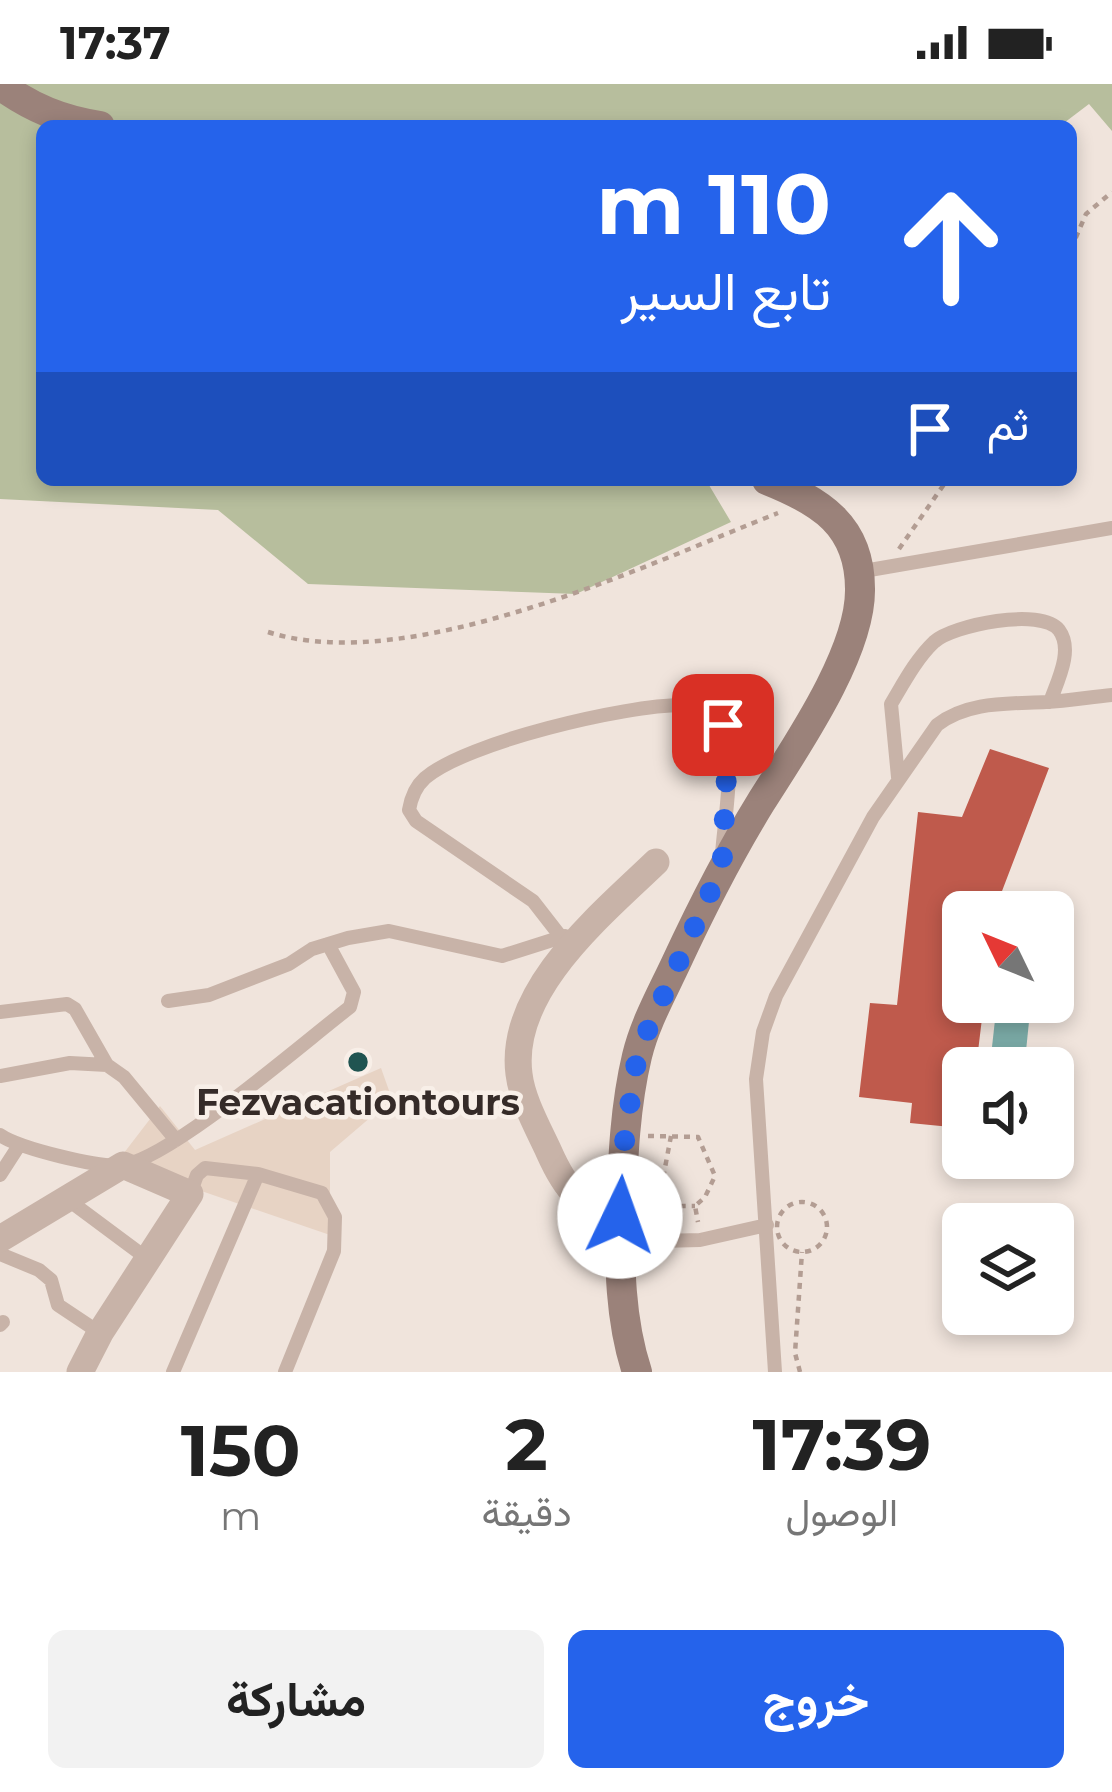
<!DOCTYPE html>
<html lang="ar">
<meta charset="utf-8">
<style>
body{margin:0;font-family:Montserrat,Vazirmatn,sans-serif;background:#f2f2f2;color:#222;direction:rtl;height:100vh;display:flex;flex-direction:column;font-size:45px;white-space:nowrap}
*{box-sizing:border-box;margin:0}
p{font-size:39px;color:#767676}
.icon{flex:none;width:66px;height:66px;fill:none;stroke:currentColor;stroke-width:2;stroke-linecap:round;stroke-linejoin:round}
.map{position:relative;height:1288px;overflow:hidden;direction:ltr}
.details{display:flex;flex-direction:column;background:#fff;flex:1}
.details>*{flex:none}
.banner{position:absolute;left:36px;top:36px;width:1041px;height:366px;border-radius:18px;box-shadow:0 6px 18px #0003;direction:rtl;background:#2563eb;color:#fff;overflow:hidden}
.needle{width:78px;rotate:313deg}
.fabs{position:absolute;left:942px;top:807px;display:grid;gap:24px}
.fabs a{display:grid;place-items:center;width:132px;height:132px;border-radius:18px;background:#fff;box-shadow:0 6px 18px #0003;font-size:60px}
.pin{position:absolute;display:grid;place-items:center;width:102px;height:102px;color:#fff;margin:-51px;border-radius:24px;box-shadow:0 6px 18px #0006}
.me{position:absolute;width:132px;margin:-66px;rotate:3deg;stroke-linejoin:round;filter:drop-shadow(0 0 9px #0008)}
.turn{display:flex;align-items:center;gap:42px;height:252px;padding:0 48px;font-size:54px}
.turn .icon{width:156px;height:156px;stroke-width:2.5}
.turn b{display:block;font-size:84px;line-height:102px}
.then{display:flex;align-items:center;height:114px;padding:0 48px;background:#0003;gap:24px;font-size:45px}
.eta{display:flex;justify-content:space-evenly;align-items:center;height:204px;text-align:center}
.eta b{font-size:72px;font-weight:700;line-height:84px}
.primary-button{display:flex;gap:24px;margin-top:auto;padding:24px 48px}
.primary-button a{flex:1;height:138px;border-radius:18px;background:#2563eb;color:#fff;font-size:48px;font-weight:700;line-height:138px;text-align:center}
.primary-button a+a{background:#f2f2f2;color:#222}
.status{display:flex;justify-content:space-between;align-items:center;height:84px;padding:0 60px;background:#fff;direction:ltr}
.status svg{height:33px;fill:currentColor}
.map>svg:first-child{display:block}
.green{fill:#b7be9d}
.plaza{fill:#e7d3c4}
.water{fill:#7caca8}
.building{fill:#bf5a4c}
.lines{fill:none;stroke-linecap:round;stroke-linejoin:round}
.path{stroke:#b39d93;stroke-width:4.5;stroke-dasharray:6 6;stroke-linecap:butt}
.lane{stroke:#c8b3a8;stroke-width:14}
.street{stroke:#c8b3a8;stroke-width:27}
.secondary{stroke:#9b827a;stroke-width:30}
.route{stroke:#2563eb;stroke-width:21;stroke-dasharray:0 37.8}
.poi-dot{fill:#205451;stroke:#f8efe8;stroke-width:4.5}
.labels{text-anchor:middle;stroke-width:9;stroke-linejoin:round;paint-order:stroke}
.poi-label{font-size:36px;font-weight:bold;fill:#352b28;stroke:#f8efe8}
</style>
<div class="status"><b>17:37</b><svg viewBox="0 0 49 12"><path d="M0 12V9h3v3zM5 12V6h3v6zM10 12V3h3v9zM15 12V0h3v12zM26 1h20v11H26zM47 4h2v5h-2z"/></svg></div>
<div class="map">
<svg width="1112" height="1288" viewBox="0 0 1112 1288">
<rect width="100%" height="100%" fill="#f0e4dc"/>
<path class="green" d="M0 0H1112V47L1089 20 1060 42H42V396H706L731 438 576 510 308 500 218 426 0 415Z"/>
<path class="plaza" d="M381 984 392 1015 330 1068V1151L117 1078 160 1022 195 1066Z"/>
<path class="water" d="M997 918H1031L1026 967 992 963Z"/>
<path class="building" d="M990 665 1049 684 994 828H963V918H984L976 984H963L961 1044 910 1039 912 1019 859 1013 870 919 897 921 918 728 962 733Z"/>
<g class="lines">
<path class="path" d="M1071 165 1086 130 1112 108
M899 465 947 396
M268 548C410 593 643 482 778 429
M648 1052 698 1053 715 1092 705 1113 695 1122 698 1138
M671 1052 660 1110 671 1122H695
M777 1143a25 25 0 1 1 50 0a25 25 0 1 1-50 0Z
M800 1288 795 1269 802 1168"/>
<path class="lane" d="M858 488 1112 444
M898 693 891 620C903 600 916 575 934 558 953 541 1041 523 1059 546 1074 566 1057 598 1050 618
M561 853 533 817 416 737 409 726C411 714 415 703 425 694 467 658 626 621 682 621 696 621 715 628 722 641 737 667 724 739 722 770
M168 917 209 911 289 880 312 865 348 854 389 847 502 872 565 852
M0 928 67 920 75 925 107 981 124 993 176 1056
M0 992 70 979 107 981
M0 1051C19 1064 101 1085 124 1081 175 1071 303 959 350 923L354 908 328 860
M0 1091 18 1063
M190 1110 197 1091 205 1084 258 1090
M67 1115 149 1176
M620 1158 700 1156 767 1141
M0 1170 39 1186 51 1196 58 1221 100 1249
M0 1241 3 1238
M173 1288 258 1090 322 1109 335 1133 334 1167 285 1288
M775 1288 756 995 763 948 776 912 873 733 937 641C968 617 1009 620 1046 618 1068 617 1090 613 1112 611"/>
<path class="street" d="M621 1132C581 1126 565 1104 549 1068 538 1044 522 1016 519 990 508 906 602 830 656 778
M0 1155 123 1081 190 1110 100 1249 80 1288"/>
<path class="secondary" d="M0 1C32 24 61 36 100 42
M637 1288C620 1236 619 1180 621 1126 623 1074 625 1022 637 972 645 939 662 909 676 879 702 823 729 770 761 718 795 664 861 569 860 505 860 441 820 417 767 396"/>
</g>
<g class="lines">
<path class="route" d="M620 1132 625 1051 638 968 722 782 728 661 723 641"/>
</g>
<circle class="poi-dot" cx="358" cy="978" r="12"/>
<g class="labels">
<g class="poi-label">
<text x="358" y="1031">Fezvacationtours</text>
</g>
</g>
</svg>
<div class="fabs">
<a><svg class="needle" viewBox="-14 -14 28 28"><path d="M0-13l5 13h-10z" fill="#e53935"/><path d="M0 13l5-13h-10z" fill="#767676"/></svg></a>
<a><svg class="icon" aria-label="sound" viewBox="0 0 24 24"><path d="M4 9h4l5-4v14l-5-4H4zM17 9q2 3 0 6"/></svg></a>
<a><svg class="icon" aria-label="layers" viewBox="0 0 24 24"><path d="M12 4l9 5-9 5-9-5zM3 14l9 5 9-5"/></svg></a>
</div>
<div class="pin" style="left:723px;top:641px;background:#d93025"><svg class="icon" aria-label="arrive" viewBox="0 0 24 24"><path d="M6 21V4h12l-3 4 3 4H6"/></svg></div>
<svg class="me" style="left:620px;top:1132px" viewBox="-20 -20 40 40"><circle r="19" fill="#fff"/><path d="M0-13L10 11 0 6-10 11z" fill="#2563eb"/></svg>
<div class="banner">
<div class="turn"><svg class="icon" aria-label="ahead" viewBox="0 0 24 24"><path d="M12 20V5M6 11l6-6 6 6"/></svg><div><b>110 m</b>تابع السير</div></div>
<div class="then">ثم<svg class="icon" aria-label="arrive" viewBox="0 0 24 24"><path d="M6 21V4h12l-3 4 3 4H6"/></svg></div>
</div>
</div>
<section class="details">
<div class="eta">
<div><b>17:39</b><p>الوصول</p></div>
<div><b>2</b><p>دقيقة</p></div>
<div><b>150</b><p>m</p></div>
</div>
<div class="primary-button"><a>خروج</a><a>مشاركة</a></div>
</section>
